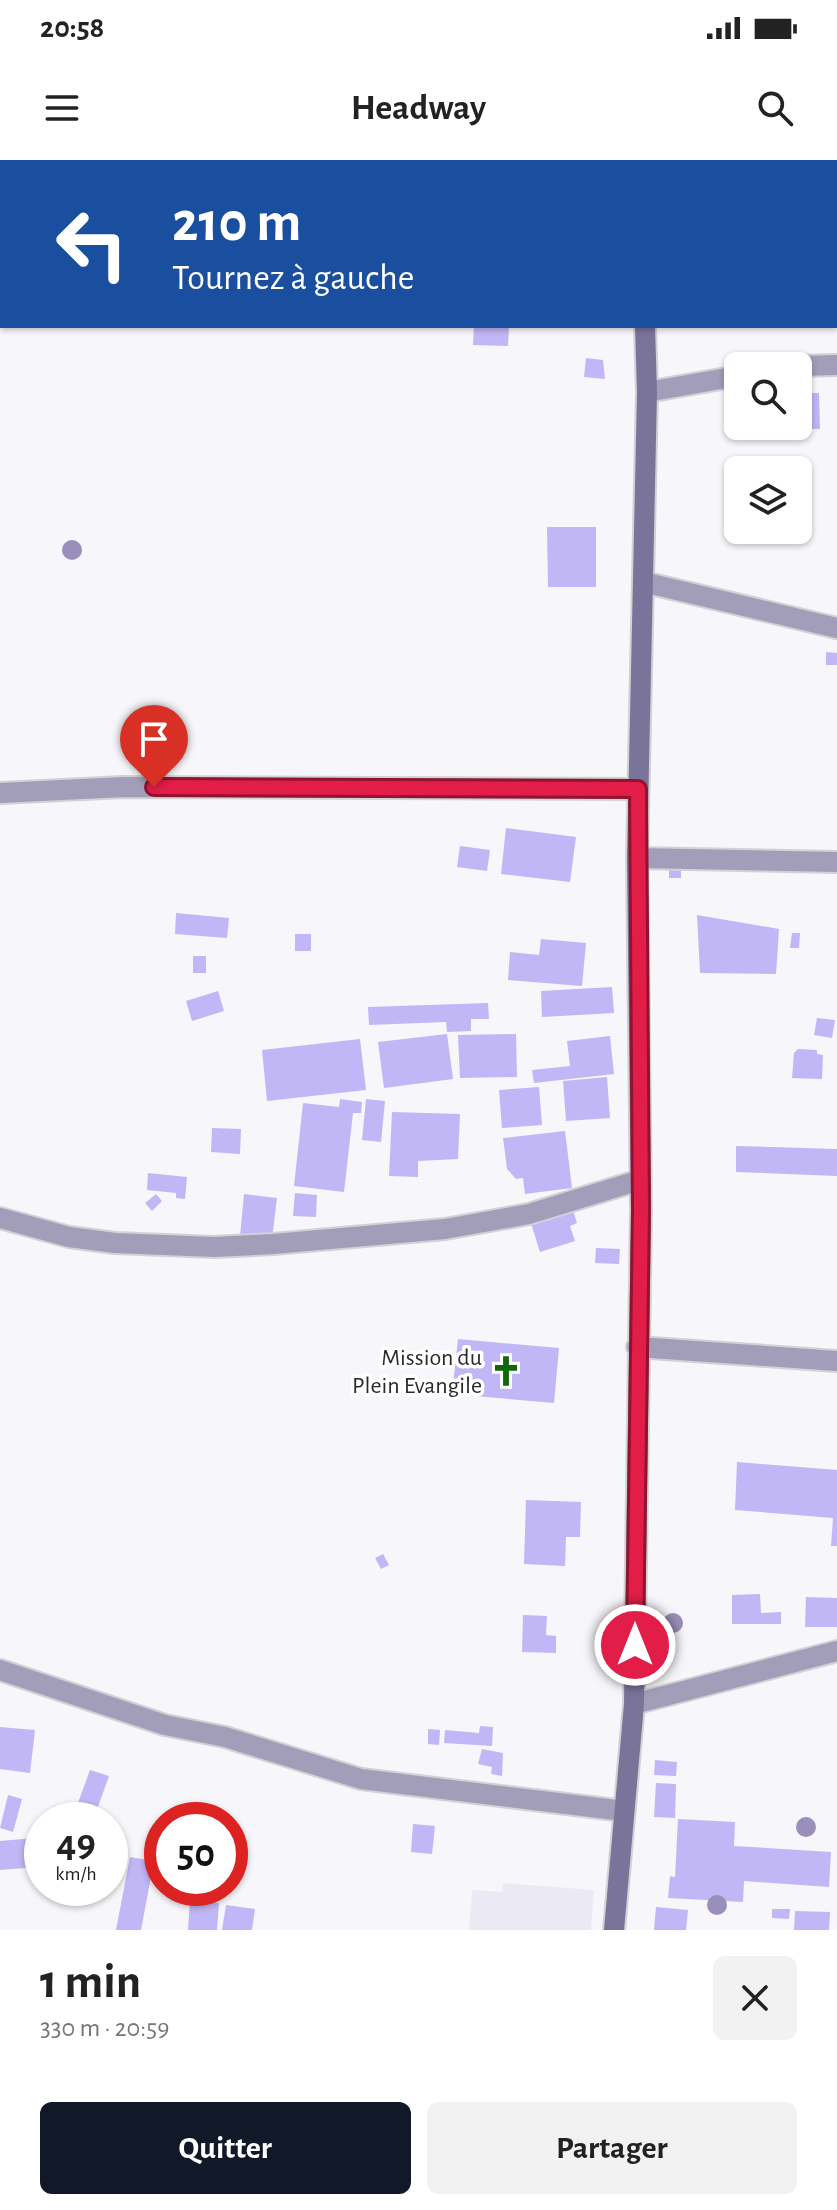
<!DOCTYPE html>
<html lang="fr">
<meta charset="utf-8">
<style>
body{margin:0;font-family:"Alegreya Sans",sans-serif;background:#f2f2f2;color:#222;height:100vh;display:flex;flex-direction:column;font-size:30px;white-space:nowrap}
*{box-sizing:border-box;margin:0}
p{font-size:26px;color:#767676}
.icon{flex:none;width:44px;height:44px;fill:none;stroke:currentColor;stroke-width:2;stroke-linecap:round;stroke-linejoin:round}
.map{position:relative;height:1770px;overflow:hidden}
.details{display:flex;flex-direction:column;background:#fff;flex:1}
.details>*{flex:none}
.guide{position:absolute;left:0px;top:0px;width:838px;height:168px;box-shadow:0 2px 6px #0004;background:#1a4fa0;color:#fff;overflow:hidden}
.tools{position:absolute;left:724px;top:192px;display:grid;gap:16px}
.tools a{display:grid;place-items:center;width:88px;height:88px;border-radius:12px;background:#fff;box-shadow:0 2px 6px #0004;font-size:40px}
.speed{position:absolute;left:24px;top:1642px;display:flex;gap:16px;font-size:40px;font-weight:700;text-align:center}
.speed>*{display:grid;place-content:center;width:104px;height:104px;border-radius:50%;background:#fff;box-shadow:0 2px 6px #0004;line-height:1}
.speed small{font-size:20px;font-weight:400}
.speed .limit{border:12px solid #d22;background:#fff;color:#111}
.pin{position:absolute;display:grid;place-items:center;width:68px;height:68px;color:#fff;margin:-82px -34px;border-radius:50% 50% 50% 0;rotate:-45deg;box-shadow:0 0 8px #0007}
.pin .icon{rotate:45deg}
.me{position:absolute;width:88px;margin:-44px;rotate:0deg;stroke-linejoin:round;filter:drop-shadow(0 0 6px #0008)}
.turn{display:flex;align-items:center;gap:28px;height:168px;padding:0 40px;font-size:36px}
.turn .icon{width:104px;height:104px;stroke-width:2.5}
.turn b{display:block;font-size:56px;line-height:68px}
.round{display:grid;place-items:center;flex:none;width:84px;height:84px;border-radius:12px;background:#f2f2f2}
.head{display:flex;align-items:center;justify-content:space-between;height:136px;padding:0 40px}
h1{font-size:48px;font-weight:600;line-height:60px}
.cta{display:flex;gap:16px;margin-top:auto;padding:16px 40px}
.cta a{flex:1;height:92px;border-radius:12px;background:#111827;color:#fff;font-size:32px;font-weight:600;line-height:92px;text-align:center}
.cta a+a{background:#f2f2f2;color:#222}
.status{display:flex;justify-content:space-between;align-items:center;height:56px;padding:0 40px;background:#fff;direction:ltr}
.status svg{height:22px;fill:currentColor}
header{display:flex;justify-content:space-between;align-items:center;height:104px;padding:0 40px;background:#fff;font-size:36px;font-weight:600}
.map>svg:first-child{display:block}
.built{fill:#ebeaf4}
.building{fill:#c1b6f6}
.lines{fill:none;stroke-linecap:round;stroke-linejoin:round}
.street-casing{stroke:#d2d1d5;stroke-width:24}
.secondary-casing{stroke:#d2d1d5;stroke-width:24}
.street{stroke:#a29eba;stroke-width:20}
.secondary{stroke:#7a749b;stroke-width:20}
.tree{fill:#9a8fba}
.route-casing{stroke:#92132f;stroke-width:20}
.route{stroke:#e11d48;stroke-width:14}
.labels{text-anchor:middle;stroke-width:7;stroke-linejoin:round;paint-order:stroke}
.poi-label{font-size:24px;fill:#2a2a2b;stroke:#fff;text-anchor:end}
</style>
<div class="status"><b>20:58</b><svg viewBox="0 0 49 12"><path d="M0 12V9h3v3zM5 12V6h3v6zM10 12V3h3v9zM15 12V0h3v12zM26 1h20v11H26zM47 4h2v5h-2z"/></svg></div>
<header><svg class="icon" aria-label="menu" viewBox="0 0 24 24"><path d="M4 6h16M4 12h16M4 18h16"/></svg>Headway<svg class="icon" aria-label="search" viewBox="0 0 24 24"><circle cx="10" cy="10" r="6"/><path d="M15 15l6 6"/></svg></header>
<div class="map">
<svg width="837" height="1770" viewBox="0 0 837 1770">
<rect width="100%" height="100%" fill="#f7f6fa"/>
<path class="built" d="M503 1723 594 1730 591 1770H469L472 1730 502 1732Z"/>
<path class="building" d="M474 166H509L508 186 473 185Z
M586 198 603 200 605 219 584 217Z
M798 233H819L820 269 774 270V266H798Z
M547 367H596V427H548Z
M826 492 837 493V505H826Z
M506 668 576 677 570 722 501 714Z
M460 686 490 690 487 711 457 707Z
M669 708H681V718H669Z
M176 753 229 758 227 778 175 774Z
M697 755 779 769 776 814 700 813Z
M792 773H800L799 788H790Z
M295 774H311V791H295Z
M541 779 586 783 582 826 508 820 510 792 539 795Z
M193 796H206V813H193Z
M612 827 614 853 542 857 541 831Z
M218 831 224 851 192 861 186 841Z
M488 843 489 859H471V871L447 872 446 862 369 865 368 847Z
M817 858 835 860 832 878 814 875Z
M447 874 453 919 384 928 378 882Z
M516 874 517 917 460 918 458 875Z
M610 876 614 914 534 923 532 910 570 906 567 881Z
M360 879 366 930 267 941 262 890Z
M798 889 817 890V894L823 895 822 919 792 918 794 893Z
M607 917 610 958 566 961 563 921Z
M539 927 542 965 502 968 499 930Z
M340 939 362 942 361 953H353L344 1032 294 1026 303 943 339 947Z
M366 939 385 941 381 982 362 980Z
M392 952 460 954 458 999 418 1001V1017L389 1016Z
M212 968 241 969 240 994 211 992Z
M565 971 572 1028 525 1034 523 1018 516 1019 507 1009 503 978Z
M736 986 837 989V1016L736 1012Z
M148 1013 187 1017 185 1039 176 1038V1033L147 1030Z
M295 1033 317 1035 316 1057 293 1056Z
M156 1034 162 1041 152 1051 145 1043Z
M244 1034 277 1038 272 1079 240 1076Z
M571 1044 577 1063 570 1066 575 1081 540 1092 529 1057Z
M596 1088 620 1089 619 1104 595 1103Z
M458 1179 559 1188 554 1243 452 1234Z
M737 1302 837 1310V1386H831L833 1358 735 1350Z
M526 1340 581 1342 580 1377H566L565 1406 524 1404Z
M383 1394 389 1405 381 1409 375 1398Z
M760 1434 761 1453 781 1452V1464H732V1435Z
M806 1437 837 1438V1467H805Z
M523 1455 547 1456 546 1475 556 1476V1493L522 1492Z
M480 1566 493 1567 492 1586 444 1583 445 1570 479 1573Z
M0 1567 35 1570 30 1613 0 1609Z
M428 1569 440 1570 439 1585 428 1584Z
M482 1589 503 1593 502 1616 491 1614 492 1607 478 1604Z
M655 1600 677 1602 676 1616 654 1615Z
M90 1610 109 1616 94 1658 75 1651Z
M656 1623 676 1624 675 1658 654 1657Z
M8 1635 22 1639 13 1672 0 1668Z
M55 1646 84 1656 83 1660H50Z
M678 1659 735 1662 734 1686 831 1692 829 1727 744 1721 743 1742 668 1738 670 1716 675 1717Z
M413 1664 435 1666 432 1694 411 1692Z
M35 1678 38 1707 0 1710V1681Z
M110 1682 127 1688 121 1704 110 1701Z
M130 1697 154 1701 141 1770H116Z
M190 1740 219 1743 217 1770H188Z
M226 1745 255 1749 252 1770H222Z
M656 1747 688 1750 686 1770H654Z
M772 1749H790L789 1759 772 1758Z
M795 1751 830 1752 829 1770H794Z"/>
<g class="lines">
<defs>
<path id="street" d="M798 206 837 205
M647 232 738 216
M643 422 837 468
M0 633 124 627 638 629
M637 698 837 702
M0 1058 69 1077 115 1083 214 1087 273 1084 445 1069 529 1054 640 1020
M637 1187 837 1201
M0 1510 165 1565 225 1577 361 1619 624 1651
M634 1544 837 1491"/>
<path id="secondary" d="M641 2V0
M614 1770 634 1544 641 1050 637 698 647 232 645 166"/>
</defs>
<use href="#street" class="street-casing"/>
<use href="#secondary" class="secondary-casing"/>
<use href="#street" class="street"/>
<use href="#secondary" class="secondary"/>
</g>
<g class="tree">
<circle cx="72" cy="390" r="10"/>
<circle cx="673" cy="1463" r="10"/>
<circle cx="806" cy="1667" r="10"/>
<circle cx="717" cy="1745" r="10"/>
</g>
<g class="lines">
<defs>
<path id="route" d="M154 627 638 629 641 1050 635 1485"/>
</defs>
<use href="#route" class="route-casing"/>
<use href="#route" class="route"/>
</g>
<defs>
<symbol id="church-bare" viewBox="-9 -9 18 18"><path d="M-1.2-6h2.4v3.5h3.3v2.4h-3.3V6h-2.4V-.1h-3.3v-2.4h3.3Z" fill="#11680c" stroke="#fff" stroke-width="2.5" paint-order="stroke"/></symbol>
</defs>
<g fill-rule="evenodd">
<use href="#church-bare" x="484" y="1189" width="44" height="44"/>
</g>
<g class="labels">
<g class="poi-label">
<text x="482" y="1205">Mission du<tspan x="482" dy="28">Plein Evangile</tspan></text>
</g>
</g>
</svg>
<div class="tools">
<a><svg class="icon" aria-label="search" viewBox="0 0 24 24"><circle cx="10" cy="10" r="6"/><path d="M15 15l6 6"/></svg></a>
<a><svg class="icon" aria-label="layers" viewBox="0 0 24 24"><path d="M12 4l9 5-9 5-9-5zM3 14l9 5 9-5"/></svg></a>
</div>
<div class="speed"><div>49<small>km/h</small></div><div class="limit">50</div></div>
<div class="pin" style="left:154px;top:627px;background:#d93025"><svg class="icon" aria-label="arrive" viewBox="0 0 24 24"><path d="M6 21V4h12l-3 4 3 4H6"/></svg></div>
<svg class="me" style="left:635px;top:1485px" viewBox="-20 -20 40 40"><circle r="17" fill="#e11d48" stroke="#fff" stroke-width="3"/><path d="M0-11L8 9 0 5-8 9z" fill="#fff"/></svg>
<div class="guide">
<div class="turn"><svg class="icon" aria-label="left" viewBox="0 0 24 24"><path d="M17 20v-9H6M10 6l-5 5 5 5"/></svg><div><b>210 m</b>Tournez à gauche</div></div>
</div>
</div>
<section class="details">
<div class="head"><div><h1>1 min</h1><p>330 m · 20:59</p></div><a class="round"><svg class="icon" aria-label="close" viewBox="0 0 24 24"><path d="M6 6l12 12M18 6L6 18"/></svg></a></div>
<div class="cta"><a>Quitter</a><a>Partager</a></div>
</section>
